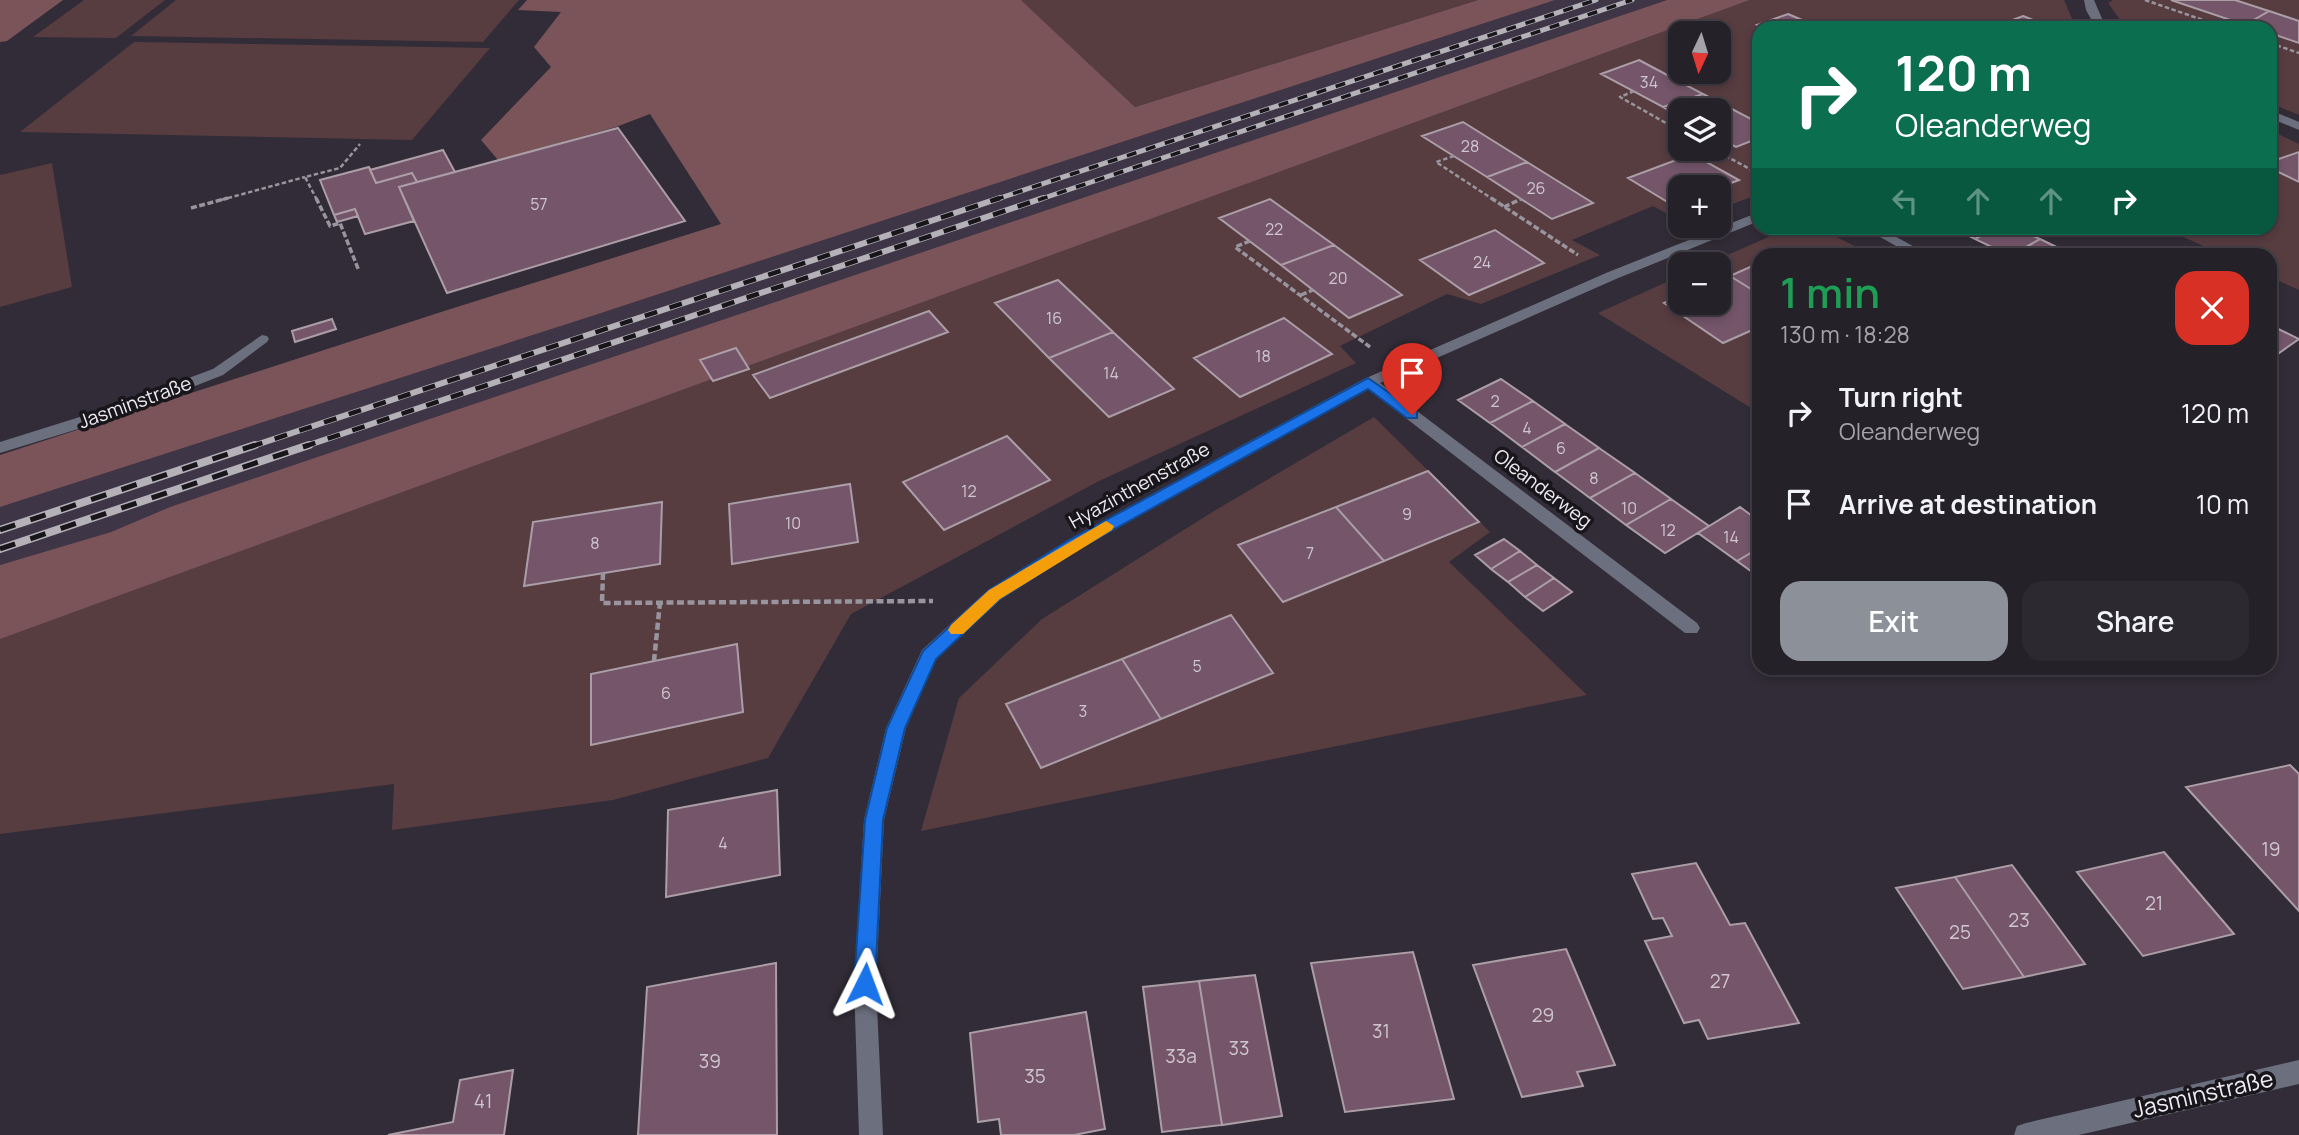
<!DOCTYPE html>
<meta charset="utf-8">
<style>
body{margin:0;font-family:Manrope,sans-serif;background:#2d2931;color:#f1f3f6;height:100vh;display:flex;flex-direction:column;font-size:26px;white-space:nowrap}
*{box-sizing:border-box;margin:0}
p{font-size:23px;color:#a3a3a8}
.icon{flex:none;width:38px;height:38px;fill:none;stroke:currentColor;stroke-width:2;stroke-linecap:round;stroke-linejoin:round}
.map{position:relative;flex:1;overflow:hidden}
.panel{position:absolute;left:1752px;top:248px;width:525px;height:427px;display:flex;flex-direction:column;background:#252129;border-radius:21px;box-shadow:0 4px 10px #0003,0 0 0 2px #423e46}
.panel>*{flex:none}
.hud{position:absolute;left:1752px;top:21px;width:525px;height:214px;border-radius:21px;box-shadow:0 4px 10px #0003,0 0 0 2px #423e46;background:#0b6e4f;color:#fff;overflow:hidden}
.needle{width:46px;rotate:184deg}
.buttons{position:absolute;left:1668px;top:21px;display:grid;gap:14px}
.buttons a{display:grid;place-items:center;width:63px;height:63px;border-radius:14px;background:#252129;box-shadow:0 4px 10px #0003,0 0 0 2px #423e46;font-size:35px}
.pin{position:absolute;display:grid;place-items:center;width:60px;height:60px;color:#fff;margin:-72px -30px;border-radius:50% 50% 50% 0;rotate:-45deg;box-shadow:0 0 7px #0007}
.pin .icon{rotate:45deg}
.me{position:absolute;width:77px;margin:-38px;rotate:3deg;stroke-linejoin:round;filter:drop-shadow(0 0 5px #0008)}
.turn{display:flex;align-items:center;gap:24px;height:147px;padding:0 28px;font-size:32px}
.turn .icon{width:91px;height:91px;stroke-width:2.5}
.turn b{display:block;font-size:49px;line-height:60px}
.lanes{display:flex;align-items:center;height:66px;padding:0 28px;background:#0003;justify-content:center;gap:35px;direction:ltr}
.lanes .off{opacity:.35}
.round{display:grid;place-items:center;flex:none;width:74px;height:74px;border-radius:21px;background:#2d2931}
.head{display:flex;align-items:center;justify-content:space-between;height:119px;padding:0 28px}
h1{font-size:42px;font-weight:600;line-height:52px;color:#1e9e55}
.cta{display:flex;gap:14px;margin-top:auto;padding:14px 28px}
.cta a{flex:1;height:80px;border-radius:21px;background:#8c9099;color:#fff;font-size:28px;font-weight:600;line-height:80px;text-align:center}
.cta a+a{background:#2d2931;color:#f1f3f6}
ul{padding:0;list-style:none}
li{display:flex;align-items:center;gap:21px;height:91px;padding:0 28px}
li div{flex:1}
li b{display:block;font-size:26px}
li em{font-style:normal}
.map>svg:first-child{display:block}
.built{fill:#3e3646}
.green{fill:#573c40;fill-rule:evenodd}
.forest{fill:#7a5459}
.building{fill:#74556a;stroke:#ac9ea7;stroke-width:2}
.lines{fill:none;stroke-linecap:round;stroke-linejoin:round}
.path-far2{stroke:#99959e;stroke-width:2.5;stroke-dasharray:4.5 2.5;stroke-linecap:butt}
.path-far1{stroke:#99959e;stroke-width:3.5;stroke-dasharray:6 2.5;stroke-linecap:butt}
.path{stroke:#99959e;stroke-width:4.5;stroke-dasharray:7 3.5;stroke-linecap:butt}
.minor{fill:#6c6f7e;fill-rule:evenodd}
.rail-far2-casing{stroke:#b5b1b9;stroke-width:5}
.rail-far1-casing{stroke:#b5b1b9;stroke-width:6}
.rail-casing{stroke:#b5b1b9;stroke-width:8}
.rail-far2{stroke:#18161b;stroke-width:3.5;stroke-dasharray:10;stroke-linecap:butt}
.rail-far1{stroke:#18161b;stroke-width:4.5;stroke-dasharray:13;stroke-linecap:butt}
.rail{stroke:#18161b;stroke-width:5;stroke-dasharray:16;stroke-linecap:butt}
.route{fill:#1a73e8;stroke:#114b97;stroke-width:2}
.slow{fill:#f59e0b}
.labels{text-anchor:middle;stroke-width:7;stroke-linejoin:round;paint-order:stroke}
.number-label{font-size:16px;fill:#d0c6d1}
.street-label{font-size:19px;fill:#efecf3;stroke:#18161b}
.near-number-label{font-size:19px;fill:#d0c6d1}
.near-street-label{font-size:23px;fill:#efecf3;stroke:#18161b}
</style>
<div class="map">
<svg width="2299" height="1135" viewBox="0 0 2299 1135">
<rect width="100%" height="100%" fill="#312c37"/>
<path class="built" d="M1555 0H1667L170 507 111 532 0 565V507L592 316Z"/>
<path class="green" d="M84 0H165L116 38 33 37Z
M176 0H519L483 42 131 36Z
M1021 0H1478L1135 107Z
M1750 0H2064L2076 28H1759V194L1719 209 1718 187H1680V221L1653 206 1572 240 1600 255 1481 304 1447 294 1340 346 1356 363 1099 481 851 614 768 758 613 800 392 830 394 784 0 834V638ZM1680 33H1718V72H1680ZM1680 110H1718V149H1680Z
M2113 0H2299V115L2270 103V28H2126L2108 3Z
M134 42 490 48 412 140 20 132Z
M2270 130 2299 144V290L2270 277V256L2224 255 2163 228H2270Z
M52 163 72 287 0 307V175Z
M1789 228H1819L1872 255 1759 256V413L1598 313 1680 276V303H1718V264H1707Z
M1374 417 1490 532 1449 562 1587 695 921 831 959 698 1042 619 1214 511Z"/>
<path class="forest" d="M0 0H63L7 41 0 42Z
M527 0H1021L1135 107 1478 0H1555L592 316 0 507V455L438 313 721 224 650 114 616 127 498 160 481 140 551 67 534 47 561 12 518 10Z
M1667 0H1750L0 639V565L111 532 170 507Z"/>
<path class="building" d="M2171 0H2235L2269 11 2245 25Z
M2269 11 2299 21V43L2270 33V28L2245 25Z
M1788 14 1821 28H1762L1757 25Z
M2023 16 2054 28H1991Z
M1639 60 1703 94 1663 107 1601 74Z
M1703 94 1759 123V138L1736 147 1718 138V110H1680V117L1663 107Z
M1463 122 1527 162 1487 177 1422 136Z
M618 128 685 221 447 293 399 187Z
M443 150 455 172 417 182 412 173 376 183 370 170Z
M2299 152V182L2270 168V162Z
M1692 154 1739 180 1718 188 1680 187V204L1674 206 1628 178Z
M1527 162 1593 203 1552 219 1487 177Z
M369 167 376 183 412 173 417 182 399 187 414 221 365 234 355 209 334 215 320 180Z
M1270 199 1334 245 1281 265 1219 218Z
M355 209 358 216 337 222 334 215Z
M1953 228H1996L1975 239Z
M1996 228H2016L2040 239 2010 256 1975 239Z
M1495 230 1544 263 1469 295 1420 260Z
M2040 239 2075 256H2011Z
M1334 245 1402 295 1349 318 1281 265Z
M1759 263V294L1730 276Z
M1730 276 1759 294V327L1723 343 1664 303 1680 296V303H1718V280Z
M1058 280 1113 332 1049 358 995 303Z
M929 311 948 332 770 398 753 375Z
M1284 318 1332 354 1240 397 1194 358Z
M332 319 336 329 295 342 292 331Z
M2270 325 2299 339 2272 358 2270 357Z
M1113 332 1174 389 1109 417 1049 358Z
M736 348 749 369 713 381 700 360Z
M1501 379 1533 401 1490 423 1458 400Z
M1533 401 1565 424 1522 447 1490 423Z
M1565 424 1599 448 1555 472 1522 447Z
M1007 436 1050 480 944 530 903 482Z
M1599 448 1635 473 1590 498 1555 472Z
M1428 471 1479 522 1384 561 1336 507Z
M1635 473 1671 499 1626 525 1590 498Z
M850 484 858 542 732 564 729 504Z
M1671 499 1709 526 1665 553 1626 525Z
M662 502 660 564 524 586 533 522Z
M1336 507 1384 561 1283 602 1238 545Z
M1740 507 1759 521V548L1737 561 1698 533Z
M1504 539 1520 551 1491 569 1475 555Z
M1759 548V577L1737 561Z
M1520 551 1537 565 1508 582 1491 569Z
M1537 565 1554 578 1525 597 1508 582Z
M1554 578 1572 592 1543 611 1525 597Z
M1231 615 1273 673 1161 719 1122 659Z
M737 644 743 712 591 745V674Z
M1122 659 1161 719 1041 768 1006 704Z
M2290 765 2299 774V911L2186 787Z
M777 790 780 875 666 897 668 810Z
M2164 852 2234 934 2143 956 2077 872Z
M1696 863 1730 925 1745 923 1799 1023 1708 1039 1699 1020 1684 1023 1645 941 1672 936 1663 918 1653 919 1632 874Z
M2012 865 2085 964 2024 977 1955 877Z
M1955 877 2024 977 1963 989 1896 888Z
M1566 949 1615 1065 1577 1072 1583 1086 1522 1097 1473 965Z
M1413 952 1454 1099 1345 1112 1311 963Z
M776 963 777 1135H638L647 987Z
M1255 975 1282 1116 1222 1125 1199 981Z
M1199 981 1222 1125 1162 1132 1143 987Z
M1086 1012 1105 1129 1074 1135H1001L999 1119 978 1122 970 1033Z
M513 1070 504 1135H388L453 1122 460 1080Z"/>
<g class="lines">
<path class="path-far2" d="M2145 0 2226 28
M2270 43 2299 53
M1634 91 1620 97 1680 131
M1713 149 1759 174
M1454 156 1436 162 1494 200
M221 200 305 177
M317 200 305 177 340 168 360 144"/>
<path class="path-far1" d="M316 198 330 226 340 223 359 271
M1491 198 1578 255
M1504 207 1521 199
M191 208 228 198
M1250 241 1235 247 1370 347
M1301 295 1313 290"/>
<path class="path" d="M603 573 602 603 933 601
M654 661 660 602"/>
<path class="minor" d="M2084 0H2094L2106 28H2096L2086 10Z
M2270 110 2299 122V130L2270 118Z
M1759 212V221L1616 279 1380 383 1697 623 1700 628 1697 633H1685L1368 389 1080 548 1000 600 936 659 906 728 884 820 876 984 883 1135H859L854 984 864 820 886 728 922 650 988 590 1068 540 1364 379 1606 273Z
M1864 228H1880L1931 256H1914Z
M262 335 267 336 269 339 267 342 223 375 114 418 0 453V442L102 410 213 369Z
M2299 1060V1084L2079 1135H2014L2017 1126 2026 1123Z"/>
<defs>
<path id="rail-far2" d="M994 200 1596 0
M1038 200 1632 0"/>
<path id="rail-far1" d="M250 447 1000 198
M303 447 1043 198"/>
<path id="rail" d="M0 530 255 445
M0 549 309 445"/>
</defs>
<use href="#rail-far2" class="rail-far2-casing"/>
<use href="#rail-far1" class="rail-far1-casing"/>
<use href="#rail" class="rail-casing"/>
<use href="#rail-far2" class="rail-far2"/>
<use href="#rail-far1" class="rail-far1"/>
<use href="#rail" class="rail"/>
</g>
<path class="route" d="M1368 378 1417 412V418H1407L1368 389 1080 548 1000 599 936 659 905 728 883 820 875 984 872 991 865 994 858 991 854 984 865 820 887 728 923 651 989 590 1069 540Z"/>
<path class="slow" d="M1106 521 1114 526 1112 530 1000 599 963 634H951L948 630 951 625 989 590Z"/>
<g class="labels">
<g class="number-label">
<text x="1649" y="88">34</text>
<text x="1470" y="152">28</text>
<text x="1536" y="194">26</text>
<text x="539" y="210">57</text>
<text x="1274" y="235">22</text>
<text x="1482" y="268">24</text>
<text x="1338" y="284">20</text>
<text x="1054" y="324">16</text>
<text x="1263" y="362">18</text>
<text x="1111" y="379">14</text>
<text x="1495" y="407">2</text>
<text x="1527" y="434">4</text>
<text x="1561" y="454">6</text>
<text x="1594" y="484">8</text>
<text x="969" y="497">12</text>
<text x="1629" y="514">10</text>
<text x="1407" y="520">9</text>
<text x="793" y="529">10</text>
<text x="1668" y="536">12</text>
<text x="1731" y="543">14</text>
<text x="595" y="549">8</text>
<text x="1310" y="559">7</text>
<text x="1197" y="672">5</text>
<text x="666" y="699">6</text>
<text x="1083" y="717">3</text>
<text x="723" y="849">4</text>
</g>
<g class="street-label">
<text transform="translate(135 402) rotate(-20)" y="7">Jasminstraße</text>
<text transform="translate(1139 485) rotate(-29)" y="7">Hyazinthenstraße</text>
<text transform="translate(1543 488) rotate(37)" y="7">Oleanderweg</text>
</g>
<g class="near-number-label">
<text x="2271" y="856">19</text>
<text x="2154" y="910">21</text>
<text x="2019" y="927">23</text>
<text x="1960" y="939">25</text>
<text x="1720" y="988">27</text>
<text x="1543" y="1022">29</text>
<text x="1381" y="1038">31</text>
<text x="1239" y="1055">33</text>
<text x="1181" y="1063">33a</text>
<text x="710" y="1068">39</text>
<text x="1035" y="1083">35</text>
<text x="483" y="1108">41</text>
</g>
<g class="near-street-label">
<text transform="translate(2203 1094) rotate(-13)" y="8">Jasminstraße</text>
</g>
</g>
</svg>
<div class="buttons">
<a><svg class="needle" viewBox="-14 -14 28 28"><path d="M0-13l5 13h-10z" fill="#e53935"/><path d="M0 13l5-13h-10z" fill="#a3a3a8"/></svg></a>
<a><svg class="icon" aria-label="layers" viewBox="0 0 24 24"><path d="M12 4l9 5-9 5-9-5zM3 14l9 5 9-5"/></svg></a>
<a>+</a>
<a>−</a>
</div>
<div class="pin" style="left:1412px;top:415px;background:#d93025"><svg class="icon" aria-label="arrive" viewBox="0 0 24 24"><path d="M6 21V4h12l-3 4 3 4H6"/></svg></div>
<svg class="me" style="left:865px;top:984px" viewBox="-20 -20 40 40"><path d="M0-17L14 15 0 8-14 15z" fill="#1a73e8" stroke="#fff" stroke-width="4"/></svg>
<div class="hud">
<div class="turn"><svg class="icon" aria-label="right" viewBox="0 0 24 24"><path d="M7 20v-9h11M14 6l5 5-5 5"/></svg><div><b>120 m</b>Oleanderweg</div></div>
<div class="lanes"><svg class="icon off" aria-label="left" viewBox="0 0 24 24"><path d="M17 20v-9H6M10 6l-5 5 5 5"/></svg><svg class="icon off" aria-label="ahead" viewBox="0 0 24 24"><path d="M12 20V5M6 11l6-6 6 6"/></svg><svg class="icon off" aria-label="ahead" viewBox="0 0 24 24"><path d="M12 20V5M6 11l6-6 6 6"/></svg><svg class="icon" aria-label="right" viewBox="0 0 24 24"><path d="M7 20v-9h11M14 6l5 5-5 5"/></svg></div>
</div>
<section class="panel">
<div class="head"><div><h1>1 min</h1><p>130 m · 18:28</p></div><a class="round" style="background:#d93025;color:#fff"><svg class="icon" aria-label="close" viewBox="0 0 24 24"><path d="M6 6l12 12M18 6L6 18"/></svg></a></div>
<ul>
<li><svg class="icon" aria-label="right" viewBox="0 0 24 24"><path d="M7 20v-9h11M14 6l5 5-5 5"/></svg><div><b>Turn right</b><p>Oleanderweg</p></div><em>120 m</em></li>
<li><svg class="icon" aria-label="arrive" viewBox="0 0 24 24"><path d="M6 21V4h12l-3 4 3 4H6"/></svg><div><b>Arrive at destination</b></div><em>10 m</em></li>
</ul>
<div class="cta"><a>Exit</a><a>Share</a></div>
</section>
</div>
